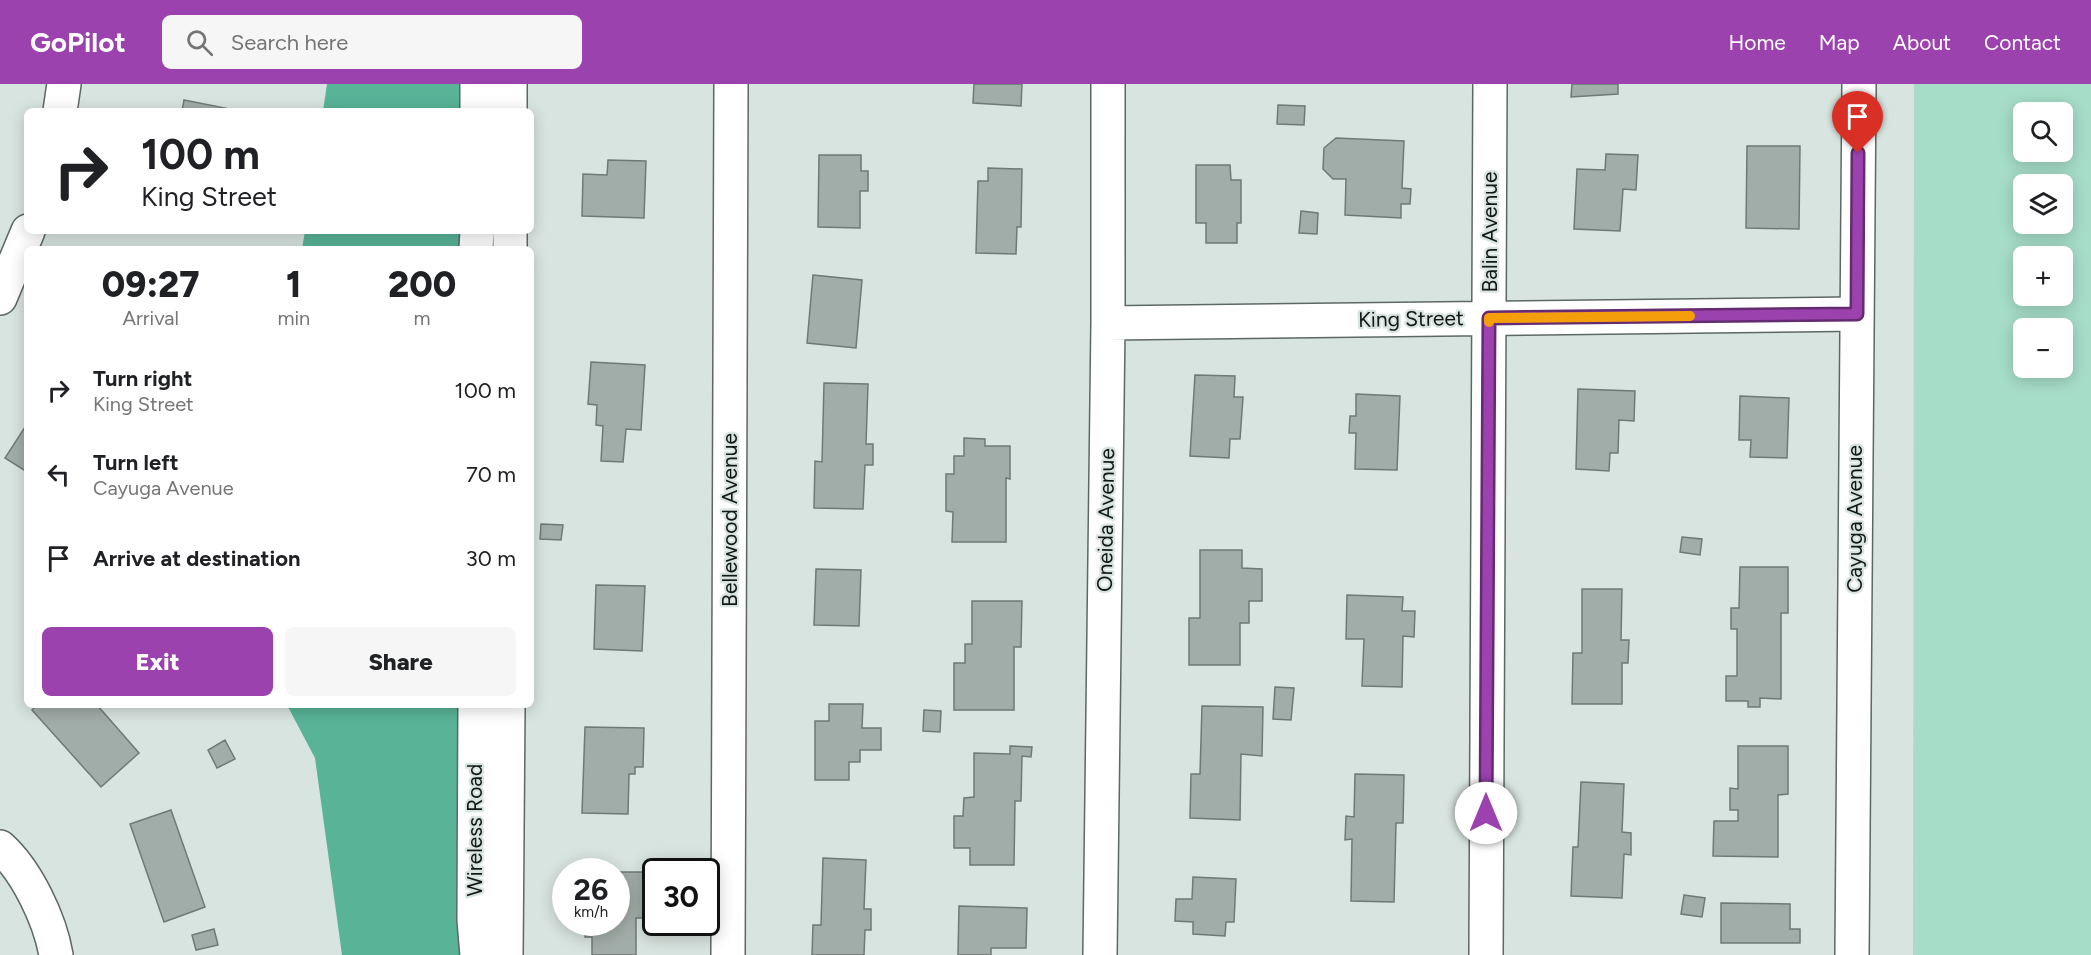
<!DOCTYPE html>
<meta charset="utf-8">
<style>
body{margin:0;font-family:Figtree,sans-serif;background:#f6f6f6;color:#202124;height:100vh;display:flex;flex-direction:column;font-size:22px;white-space:nowrap}
*{box-sizing:border-box;margin:0}
p{font-size:20px;color:#757577}
.icon{flex:none;width:33px;height:33px;fill:none;stroke:currentColor;stroke-width:2;stroke-linecap:round;stroke-linejoin:round}
.map{position:relative;flex:1;overflow:hidden}
.drawer{position:absolute;left:24px;top:162px;width:510px;height:462px;display:flex;flex-direction:column;background:#fff;border-radius:9px;box-shadow:0 3px 15px #0003}
.drawer>*{flex:none}
.guide{position:absolute;left:24px;top:24px;width:510px;height:126px;border-radius:9px;box-shadow:0 3px 15px #0003;background:#fff;color:#202124;overflow:hidden}
.controls{position:absolute;left:2013px;top:18px;display:grid;gap:12px}
.controls a{display:grid;place-items:center;width:60px;height:60px;border-radius:9px;background:#fff;box-shadow:0 3px 15px #0003;font-size:30px}
.speed{position:absolute;left:552px;top:774px;display:flex;gap:12px;font-size:30px;font-weight:700;text-align:center}
.speed>*{display:grid;place-content:center;width:78px;height:78px;border-radius:50%;background:#fff;box-shadow:0 3px 15px #0003;line-height:1}
.speed small{font-size:15px;font-weight:400}
.speed .limit{border:3px solid #111;border-radius:9px;background:#fff;color:#111}
.pin{position:absolute;display:grid;place-items:center;width:51px;height:51px;color:#fff;margin:-62px -26px;border-radius:50% 50% 50% 0;rotate:-45deg;box-shadow:0 0 6px #0007}
.pin .icon{rotate:45deg}
.me{position:absolute;width:66px;margin:-33px;rotate:0deg;stroke-linejoin:round;filter:drop-shadow(0 0 4px #0008)}
.turn{display:flex;align-items:center;gap:21px;height:126px;padding:0 18px;font-size:27px}
.turn .icon{width:78px;height:78px;stroke-width:2.5}
.turn b{display:block;font-size:42px;line-height:51px}
.eta{display:flex;justify-content:space-evenly;align-items:center;height:102px;text-align:center}
.eta b{font-size:36px;font-weight:800;line-height:42px}
.cta{display:flex;gap:12px;margin-top:auto;padding:12px 18px}
.cta a{flex:1;height:69px;border-radius:9px;background:#9c42ae;color:#fff;font-size:24px;font-weight:800;line-height:69px;text-align:center}
.cta a+a{background:#f6f6f6;color:#202124}
ul{padding:0;list-style:none}
li{display:flex;align-items:center;gap:18px;height:84px;padding:0 18px}
li div{flex:1}
li b{display:block;font-size:22px}
li em{font-style:normal}
header{display:flex;align-items:center;gap:36px;box-sizing:border-box;height:84px;padding:0 30px;background:#9c42ae;color:#fff}
header strong{font-size:28px}
nav{display:flex;gap:33px;margin-inline-start:auto;font-size:21px}
.search{width:420px;height:54px;background:#f6f6f6;display:flex;align-items:center;gap:15px;box-sizing:border-box;padding:0 21px;border-radius:9px;color:#757577;font-size:22px}
.map>svg:first-child{display:block}
.green{fill:#a6ddc9;fill-rule:evenodd}
.forest{fill:#58b397}
.building{fill:#a1ada8;stroke:#6f7a76;stroke-width:1.5}
.lines{fill:none;stroke-linecap:round;stroke-linejoin:round}
.street-casing{stroke:#5d6864;stroke-width:36}
.secondary-casing{stroke:#5d6864;stroke-width:36}
.street{stroke:#fff;stroke-width:33}
.secondary{stroke:#fff;stroke-width:33}
.route-casing{stroke:#652b71;stroke-width:15}
.route{stroke:#9c42ae;stroke-width:10}
.slow{stroke:#f59e0b;stroke-width:10}
.labels{text-anchor:middle;stroke-width:4.5;stroke-linejoin:round;paint-order:stroke}
.street-label{font-size:21px;fill:#121614;stroke:#d8e4df}
</style>
<header>
<strong>GoPilot</strong>
<div class="search"><svg class="icon" aria-label="search" viewBox="0 0 24 24"><circle cx="10" cy="10" r="6"/><path d="M15 15l6 6"/></svg>Search here</div>
<nav><a>Home</a><a>Map</a><a>About</a><a>Contact</a></nav>
</header>
<div class="map">
<svg width="2091" height="871" viewBox="0 0 2091 871">
<rect width="100%" height="100%" fill="#d8e4df"/>
<path class="green" d="M1914 0H2091V871H1913ZM2024 28H2062V68H2024ZM2024 100H2062V140H2024ZM2024 172H2062V212H2024ZM2024 244H2062V284H2024Z"/>
<path class="forest" d="M327 0H470V27H323Z
M305 147H469V165H302Z
M287 621H469L468 871H342L315 674Z"/>
<path class="building" d="M974 0H1022L1021 22 973 19Z
M1572 0H1618V10L1571 13Z
M184 16 230 25V27H182Z
M1278 21 1305 22 1304 41 1277 40Z
M1336 54 1404 57 1402 104 1411 105 1410 120H1401V134L1345 131 1346 95H1333L1323 85 1324 64Z
M1747 62H1800L1799 145 1746 144Z
M1606 70 1638 71 1636 106 1623 105 1620 147 1574 145 1577 85 1605 86Z
M819 71H861V87H868V107H860V144L818 143Z
M608 76 646 77 644 134 582 132 583 90 607 91Z
M1196 81H1230L1231 96H1241V139H1237V159H1206V139H1196Z
M988 84 1022 85 1021 143H1017L1016 170 976 169 978 97H988Z
M1301 127 1318 129 1317 150 1299 149Z
M813 191 862 196 856 264 807 259Z
M591 278 645 281 641 346 626 345 623 378 601 377 603 342 596 341 597 321 588 320Z
M1195 291 1235 292 1234 313H1243L1240 355H1230L1229 374 1190 372Z
M824 299 868 300 866 360H873V381H865L863 425 814 424 815 377 822 378Z
M1578 305 1635 307 1634 337 1619 336 1618 369H1610L1609 387 1576 385Z
M1356 310 1400 312 1397 386 1355 385 1356 349H1349L1350 332H1356Z
M1740 312 1789 314 1787 374 1750 373 1751 356H1739Z
M27 340V388L5 374Z
M964 354 985 355V362H1010V395L1006 394V458H952L953 428 946 427V390H954V372H964Z
M541 440 563 441 561 456 540 455Z
M1682 453 1702 455 1700 471 1680 468Z
M1200 466H1242V484L1262 485V517H1249V539H1240V581H1189V534H1200Z
M1740 483H1788V529H1781V615L1760 614V623H1748V617H1726V592H1737V545H1731V524H1739Z
M816 485 861 486 859 542 814 541Z
M596 501 645 502 642 567 594 565Z
M1582 505H1622L1621 556H1629L1628 579H1622V620H1572L1573 569H1582Z
M1347 511 1403 513 1402 527H1415L1414 553 1403 552 1402 603 1362 602 1364 555H1346Z
M972 517H1022L1021 563H1014V626H954V579H965V560H972Z
M1275 603 1294 604 1291 636 1273 635Z
M829 620H863L862 644H881V666H860V678H849V696H815V637H829Z
M37 621H97L139 669 101 703 32 626Z
M1202 622 1263 623 1262 672 1241 670 1240 736 1190 734 1191 690H1200Z
M924 626 941 627 940 648 923 647Z
M585 643 644 644 643 683H635V690H629L628 730 582 729Z
M225 656 235 675 217 684 208 666Z
M1010 662 1032 663 1031 673 1022 672 1021 717H1015L1014 781H970V764H954V732H963L964 714 974 713V669L1010 670Z
M1738 662H1788V710L1778 711V773L1713 772 1714 737H1738V726H1730V704L1738 705Z
M1355 690 1404 691 1403 739H1396L1394 818 1351 817 1352 755 1345 756 1346 732 1354 733Z
M1581 698 1624 700 1622 748 1631 749V771L1624 770 1622 814 1571 812 1573 763H1578Z
M171 726 205 823 164 838 130 740Z
M823 774 866 776 864 825H871V846H865L864 871H812L813 841H821Z
M616 788H643V834H636V871H592V853H585V838H616Z
M1193 793 1236 795 1234 838H1226L1225 852 1193 850V838L1175 837 1176 815H1192Z
M1684 811 1705 814 1702 833 1681 830Z
M1721 819 1790 820V845H1800V859H1721Z
M959 822 1027 824 1026 864H991V871H958Z
M214 845 218 861 196 866 192 851Z"/>
<g class="lines">
<defs>
<path id="street" d="M60 27 64 0
M0 214 28 147
M1108 239 1857 230
M0 763C27 787 50 836 56 871
M728 871 731 0
M1100 871 1108 239V0
M1486 871 1490 0
M1852 871 1859 0"/>
<path id="secondary" d="M477 27V0
M510 27V0
M476 165 477 147
M510 165V147
M475 621 474 836 477 871
M506 871 508 621"/>
</defs>
<use href="#street" class="street-casing"/>
<use href="#secondary" class="secondary-casing"/>
<use href="#street" class="street"/>
<use href="#secondary" class="secondary"/>
</g>
<g class="lines">
<defs>
<path id="route" d="M1486 729 1489 234 1857 230 1858 69"/>
</defs>
<use href="#route" class="route-casing"/>
<use href="#route" class="route"/>
<path class="slow" d="M1489 238V234L1690 232"/>
</g>
<g class="labels">
<g class="street-label">
<text transform="translate(1490 148) rotate(-90)" y="7">Balin Avenue</text>
<text transform="translate(1411 235) rotate(-1)" y="7">King Street</text>
<text transform="translate(1855 435) rotate(-90)" y="7">Cayuga Avenue</text>
<text transform="translate(730 436) rotate(-90)" y="7">Bellewood Avenue</text>
<text transform="translate(1106 436) rotate(-89)" y="7">Oneida Avenue</text>
<text transform="translate(475 746) rotate(-90)" y="7">Wireless Road</text>
</g>
</g>
</svg>
<div class="controls">
<a><svg class="icon" aria-label="search" viewBox="0 0 24 24"><circle cx="10" cy="10" r="6"/><path d="M15 15l6 6"/></svg></a>
<a><svg class="icon" aria-label="layers" viewBox="0 0 24 24"><path d="M12 4l9 5-9 5-9-5zM3 14l9 5 9-5"/></svg></a>
<a>+</a>
<a>−</a>
</div>
<div class="speed"><div>26<small>km/h</small></div><div class="limit">30</div></div>
<div class="pin" style="left:1858px;top:69px;background:#d93025"><svg class="icon" aria-label="arrive" viewBox="0 0 24 24"><path d="M6 21V4h12l-3 4 3 4H6"/></svg></div>
<svg class="me" style="left:1486px;top:729px" viewBox="-20 -20 40 40"><circle r="19" fill="#fff"/><path d="M0-13L10 11 0 6-10 11z" fill="#9c42ae"/></svg>
<div class="guide">
<div class="turn"><svg class="icon" aria-label="right" viewBox="0 0 24 24"><path d="M7 20v-9h11M14 6l5 5-5 5"/></svg><div><b>100 m</b>King Street</div></div>
</div>
<section class="drawer">
<div class="eta">
<div><b>09:27</b><p>Arrival</p></div>
<div><b>1</b><p>min</p></div>
<div><b>200</b><p>m</p></div>
</div>
<ul>
<li><svg class="icon" aria-label="right" viewBox="0 0 24 24"><path d="M7 20v-9h11M14 6l5 5-5 5"/></svg><div><b>Turn right</b><p>King Street</p></div><em>100 m</em></li>
<li><svg class="icon" aria-label="left" viewBox="0 0 24 24"><path d="M17 20v-9H6M10 6l-5 5 5 5"/></svg><div><b>Turn left</b><p>Cayuga Avenue</p></div><em>70 m</em></li>
<li><svg class="icon" aria-label="arrive" viewBox="0 0 24 24"><path d="M6 21V4h12l-3 4 3 4H6"/></svg><div><b>Arrive at destination</b></div><em>30 m</em></li>
</ul>
<div class="cta"><a>Exit</a><a>Share</a></div>
</section>
</div>
